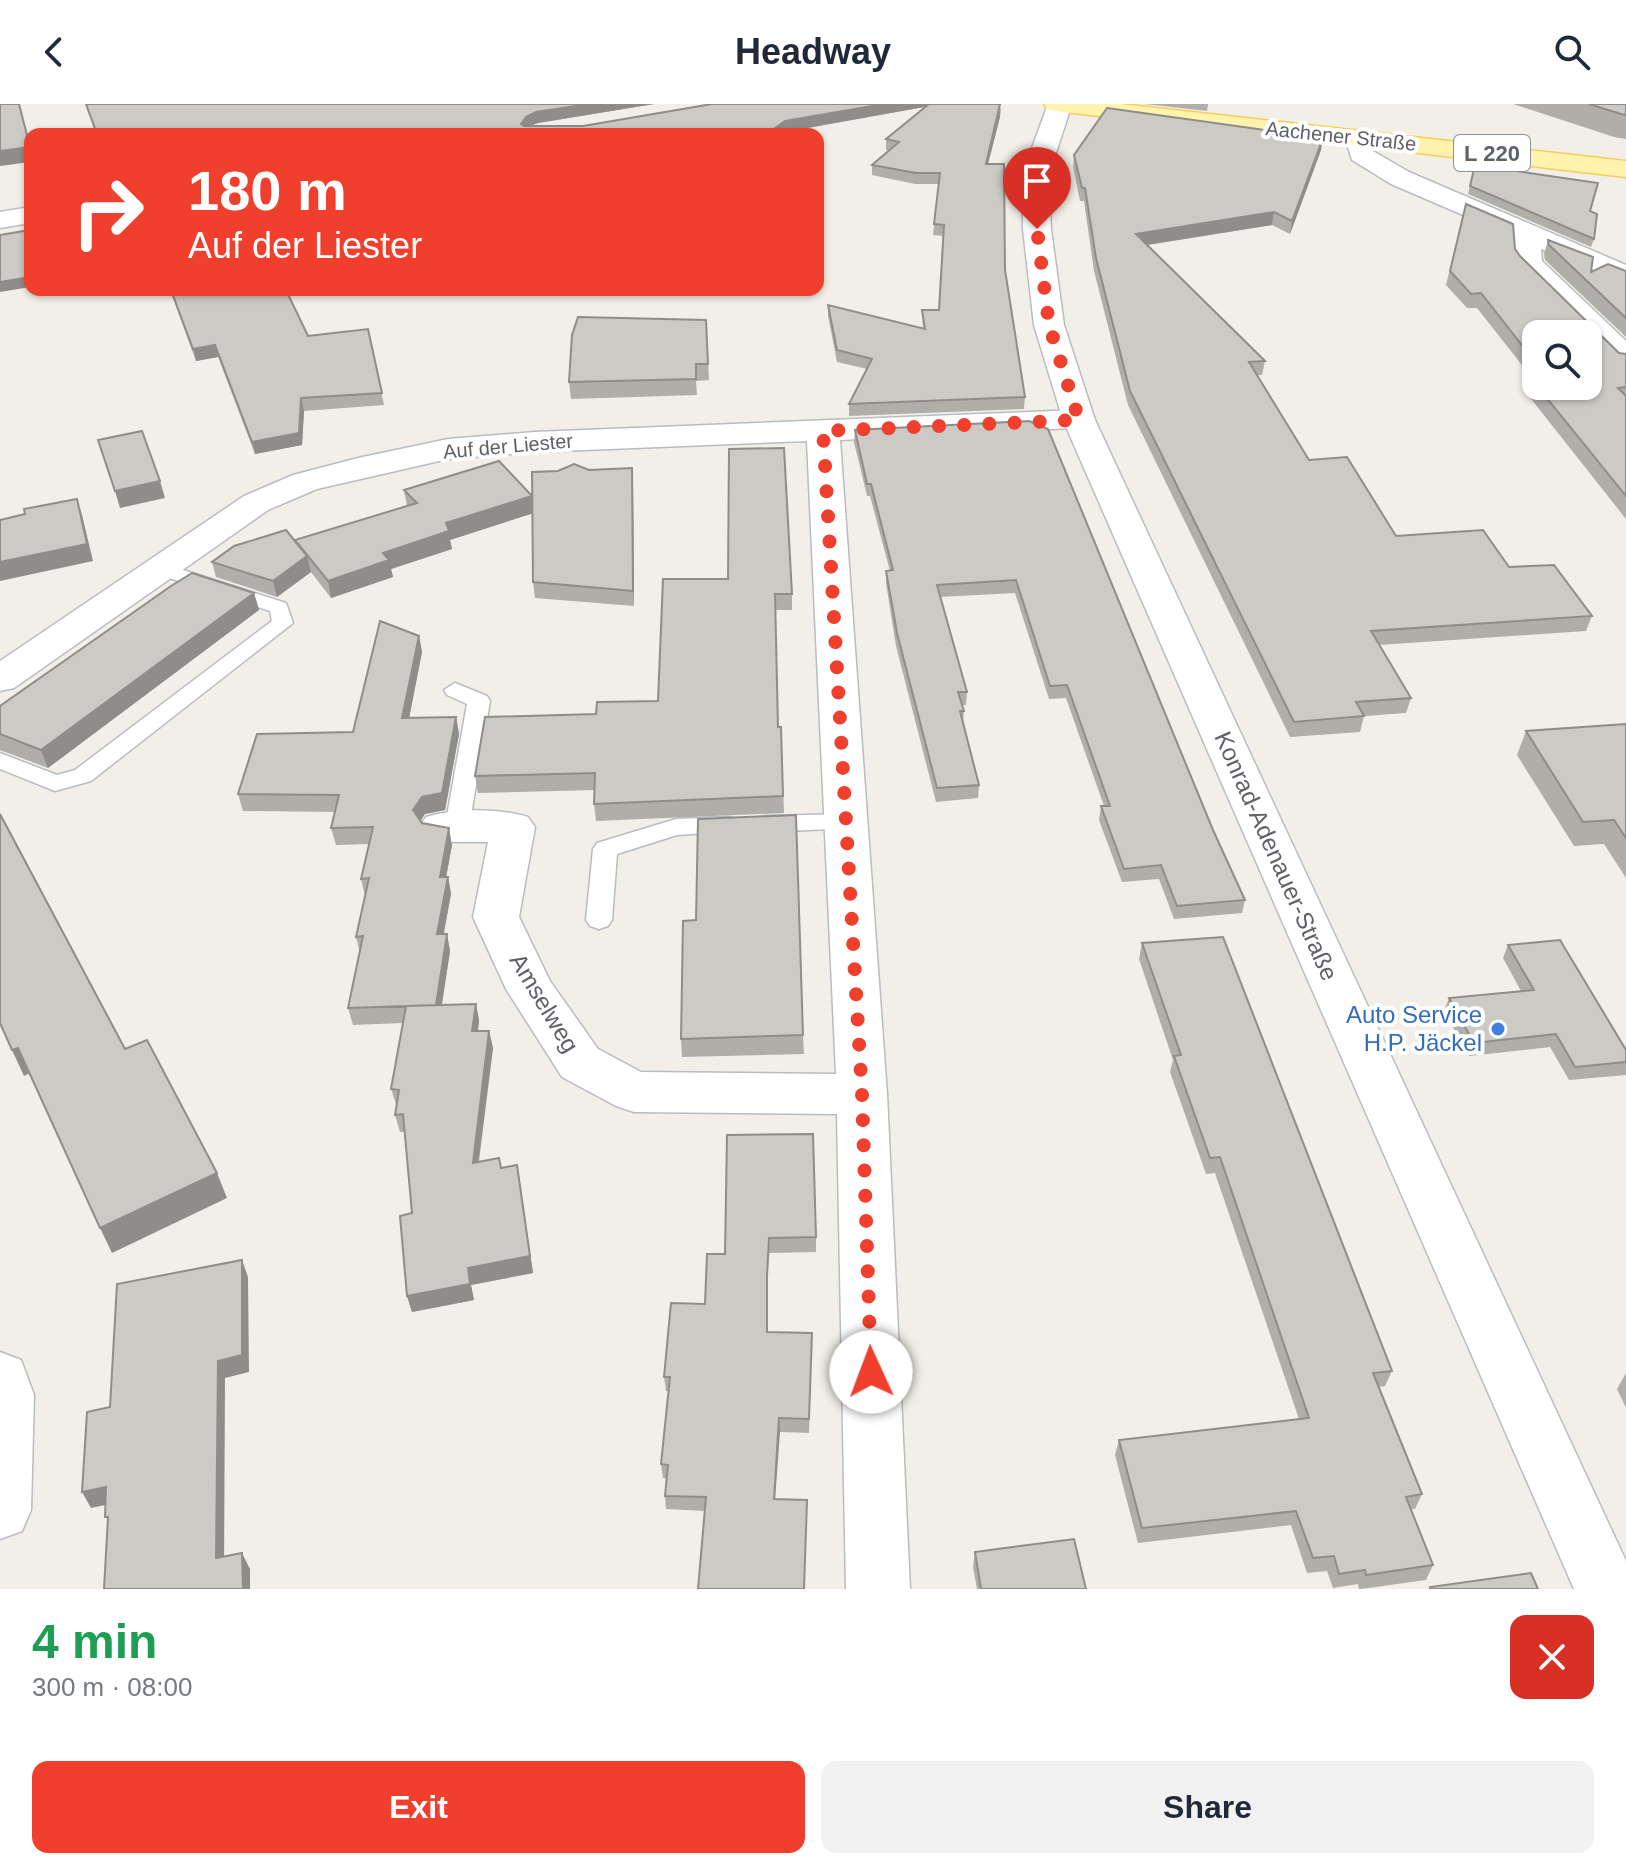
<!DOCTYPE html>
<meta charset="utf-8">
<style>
body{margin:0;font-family:Arial,sans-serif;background:#f2f2f3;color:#1f2937;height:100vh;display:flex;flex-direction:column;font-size:30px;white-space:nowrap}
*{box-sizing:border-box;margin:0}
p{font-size:26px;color:#747a83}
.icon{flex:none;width:44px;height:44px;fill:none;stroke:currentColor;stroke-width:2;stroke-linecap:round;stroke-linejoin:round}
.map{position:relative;height:1485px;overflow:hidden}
.details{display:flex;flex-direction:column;background:#fff;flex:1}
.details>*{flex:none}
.banner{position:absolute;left:24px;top:24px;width:800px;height:168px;border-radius:16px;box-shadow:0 2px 6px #0004;background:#f03f2d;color:#fff;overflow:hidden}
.fabs{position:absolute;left:1522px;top:216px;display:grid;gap:16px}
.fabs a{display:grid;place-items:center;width:80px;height:80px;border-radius:16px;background:#fff;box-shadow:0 2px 6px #0004;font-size:40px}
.pin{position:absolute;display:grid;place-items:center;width:68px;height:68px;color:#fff;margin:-82px -34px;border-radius:50% 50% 50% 0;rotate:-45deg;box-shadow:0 0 8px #0007}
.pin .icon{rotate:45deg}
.me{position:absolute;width:88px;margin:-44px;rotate:358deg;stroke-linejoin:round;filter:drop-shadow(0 0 6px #0008)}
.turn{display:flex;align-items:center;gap:28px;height:168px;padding:0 32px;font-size:36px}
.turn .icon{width:104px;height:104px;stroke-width:2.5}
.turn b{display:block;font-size:56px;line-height:68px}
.round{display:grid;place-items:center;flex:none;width:84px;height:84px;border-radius:16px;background:#f2f2f3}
.overview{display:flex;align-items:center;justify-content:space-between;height:136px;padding:0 32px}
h1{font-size:48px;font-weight:600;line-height:60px;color:#1e9e55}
.action{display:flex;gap:16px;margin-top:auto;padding:16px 32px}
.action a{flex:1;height:92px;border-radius:16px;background:#f03f2d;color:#fff;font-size:32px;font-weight:600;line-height:92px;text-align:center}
.action a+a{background:#f2f2f3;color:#1f2937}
header{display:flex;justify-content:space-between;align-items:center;height:104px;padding:0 32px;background:#fff;font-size:36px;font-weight:600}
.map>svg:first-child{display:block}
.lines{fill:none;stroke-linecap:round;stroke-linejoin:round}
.lane-casing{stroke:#b9bcc0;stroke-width:3}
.street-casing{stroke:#b9bcc0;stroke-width:3}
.secondary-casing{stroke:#babdc3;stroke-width:3}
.primary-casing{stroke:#f7ce59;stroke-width:3}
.lane{fill:#fff;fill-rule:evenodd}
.street{fill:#fff;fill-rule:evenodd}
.secondary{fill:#fff;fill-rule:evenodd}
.primary{fill:#fff3ad;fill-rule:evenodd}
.wall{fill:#afaea9;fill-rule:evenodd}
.shaded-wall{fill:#8f8d89}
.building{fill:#cccac4;stroke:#8f8d89;stroke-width:2}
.route{stroke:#f03f2d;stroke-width:14;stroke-dasharray:0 25.2}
.shop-dot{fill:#3f7fe0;stroke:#fff;stroke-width:3}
.labels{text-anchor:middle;stroke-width:8;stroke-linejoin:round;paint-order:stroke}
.far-street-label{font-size:20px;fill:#5e6267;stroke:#fff}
.shield{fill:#fff;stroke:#8e9195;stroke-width:2}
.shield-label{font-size:22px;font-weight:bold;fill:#5e6267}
.street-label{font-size:24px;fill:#5e6267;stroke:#fff}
.shop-label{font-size:24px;fill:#366cbe;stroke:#fff;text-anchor:end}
</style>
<header><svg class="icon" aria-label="back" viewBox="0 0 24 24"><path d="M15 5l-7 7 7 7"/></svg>Headway<svg class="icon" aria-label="search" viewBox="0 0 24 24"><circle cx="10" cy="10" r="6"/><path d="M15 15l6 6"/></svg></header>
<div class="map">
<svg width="1626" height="1485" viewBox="0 0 1626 1485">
<rect width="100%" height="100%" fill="#f1efe7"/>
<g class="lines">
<defs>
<path id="lane" d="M161 459 286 499 293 519 91 677 55 687 0 665V649L57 671 75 666 272 517 270 507 154 469 151 465Z
M455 579 487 592 490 597 469 723 465 729H449L445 723 467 600 447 591 444 586Z
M846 710 854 712 858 718 854 724 765 728 757 726 753 720 757 714 765 712Z
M728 713 736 715 740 721 736 727 677 731 617 750 612 816 608 822 599 825 590 822 586 816 593 745 597 739 676 715Z"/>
<path id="street" d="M1358 26 1367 29 1373 47 1409 68 1626 161V180L1541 145 1542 157 1626 237V263L1615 261 1588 234V230H1584L1518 165 1514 159 1512 132 1391 80 1352 56 1345 34 1349 29Z
M1079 306 1091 309 1095 316 1091 323 840 336 887 990 910 1485H846L837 1010 634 1008 616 1002 562 973 506 885 473 813 488 738H441L426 733 419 723 426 713C456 704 498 704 528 713L535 723 519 813 550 877 598 945 641 968 836 970 807 337 535 348 448 355 317 385 268 406 14 584 0 587V557L244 392 293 371 358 354 448 335 535 328Z
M0 1248 21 1256 34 1291 31 1406 22 1427 0 1435Z"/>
<path id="secondary" d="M1048 0H1072L1054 55 1049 85 1051 125 1064 221 1095 316 1626 1457V1485H1574L1063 316 1034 221 1023 125V85L1028 55Z
M30 103V119L0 124V108Z"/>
<path id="primary" d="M1044 0H1121L1626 57V73L1056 7 1047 5Z"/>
</defs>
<use href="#lane" class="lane-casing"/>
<use href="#street" class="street-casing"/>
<use href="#secondary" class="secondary-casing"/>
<use href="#primary" class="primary-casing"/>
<use href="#lane" class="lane"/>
<use href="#street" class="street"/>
<use href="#secondary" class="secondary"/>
<use href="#primary" class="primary"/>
</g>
<path class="wall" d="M86 0H654L538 19 529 22H583L712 0H1000V13L988 60 1025 293 1024 305 849 312V300L867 265 837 258 828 212V201L923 224 922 206H939L944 132 933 131 939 80H915L872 71V61L889 47 886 46V35L925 3 785 28 782 30H96Z
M1145 0H1208L1207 7Z
M1513 0H1626V35L1614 33Z
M1321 46 1290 130 1272 121 1147 141 1265 257 1262 271H1257L1309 356 1396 432 1509 463 1592 512 1586 527 1379 541 1411 594 1406 609 1364 612 1360 628 1290 633 1128 301 1094 167 1084 97H1080L1073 63 1074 51Z
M1475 61 1590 107 1594 135 1591 143 1468 90Z
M1466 100 1515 145 1520 152 1619 249 1626 250V415L1528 291 1533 275 1477 204H1467L1446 181ZM1536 230 1588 282H1536Z
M1548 136 1591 168 1626 167V233L1545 156 1544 150Z
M170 186H286L308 232 368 225 384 301 304 307 302 341 255 350 218 253 196 257Z
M706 216 709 276 696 277 697 291 571 295 569 278Z
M1029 317 1245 796 1242 809 1174 815 1159 775 1122 778 1099 716 1101 702H1104L1066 594 1049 595 1015 489 940 493 967 588 966 601H962L964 607 963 620 979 681 978 694 936 698 896 542 886 479V467H890L870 392H867L854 338 855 326Z
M589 366 633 379 634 502 535 494 533 478 532 409 450 436 452 445 391 465 393 473 331 494 311 468 277 493 216 473 212 458 296 438 407 402 404 386 532 392Z
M663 475 792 490V506H775L778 623H781L784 709 596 717 594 700V686L478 689 475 672 596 610 658 597Z
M254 489 259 506 48 664 0 646V602Z
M419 532 422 548 409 614 456 613 459 630 445 706 425 710 420 717 452 741 446 773H448L451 790 444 830H447L450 847 442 901 476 900 479 917 478 927H489L493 944 479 1058 501 1064 517 1061 533 1169 471 1181 474 1196 412 1208 407 1192 412 1109 405 1028H400L395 1011 397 1003 391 985 403 919 353 921 348 904 360 849 356 833 365 792 361 775 369 740 336 741 331 724 335 708 243 707 238 690 353 628Z
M1626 620V774L1604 740 1574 742 1517 651 1526 627Z
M1142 839 1392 1267 1385 1282 1379 1283 1422 1390 1415 1405H1411L1433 1461 1426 1476 1361 1485H1359L1358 1480 1333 1484 1327 1467 1307 1469 1291 1421 1138 1439 1115 1351 1119 1336 1299 1315 1215 1069 1206 1070 1170 968 1173 956 1139 855Z
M1508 841 1626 946V971L1569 976 1550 943 1469 952 1444 907 1449 894 1521 887 1503 854Z
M803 931 804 950 682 953 681 935Z
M727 1031 816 1133V1148L769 1149 767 1187V1228L812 1229 809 1329 780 1328 705 1407 666 1405 665 1392 667 1375 663 1374 661 1360 669 1287H666L664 1273 705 1200 725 1150Z
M1626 1269V1304L1617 1285Z
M975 1448 1086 1485H977L973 1463Z"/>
<path class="shaded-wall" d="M589 0H654L538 19 527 23 522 30 521 20 526 13 536 8Z
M884 0H940L785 28 782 30H767L785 17Z
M1001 2 1000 13 985 71 986 60Z
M1323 34 1321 46 1290 130 1292 117Z
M30 43V58L0 62V47Z
M1274 108 1272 121 1134 143 1136 130Z
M30 173V183L0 188V178Z
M215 241 218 253 196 257 193 245Z
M301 294 304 307 302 341 255 350 252 338Z
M632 364 633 379 634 502 633 487Z
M160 377 165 394 120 404 115 387Z
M532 392 534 409 450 436 452 445 391 465 393 473 331 494 328 477 446 419Z
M77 395 82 411 93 457 0 477V458Z
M307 452 311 468 277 493 273 477Z
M254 489 259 506 48 664 41 646Z
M419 532 422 548 406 630 402 614Z
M456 613 459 630 445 706 425 710 416 723 413 706 422 693Z
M449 724 452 741 443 790 440 773Z
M448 773 451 790 440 847 437 830Z
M447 830 450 847 439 918 436 901Z
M476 900 479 917 475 944 472 927Z
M489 927 493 944 476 1076 473 1059Z
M18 944 30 969 24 972 12 946Z
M517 1061 533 1169 471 1181 474 1196 412 1208 407 1192 468 1164Z
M217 1069 227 1094 112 1149 100 1124Z
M242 1156 248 1173 249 1268 225 1274 224 1470 216 1454 218 1257Z
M779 1314 780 1328 774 1409V1395Z
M106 1383 115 1399 91 1404 82 1388Z
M242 1449 250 1465V1485H243Z"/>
<path class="building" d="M0 0H19L30 43 0 47Z
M86 0H589L536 8 526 13 521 20 524 22H583L712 0H884L785 17 767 30H97Z
M929 0H1000L986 60H1004L1005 166 1025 293 849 300 872 255 837 246 828 201 925 225 922 206H939L944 121 934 120 940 69H916L872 61 899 38 886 35Z
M1589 0H1626V11L1621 10Z
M1107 4 1323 34 1292 117 1274 108 1136 130 1265 257 1249 258 1309 356 1347 353 1396 432 1483 426 1509 463 1554 461 1592 512 1371 527 1411 594 1356 598 1364 612 1294 618 1130 287 1096 154 1085 84H1082L1074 51Z
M1475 61 1598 79 1590 107 1597 110 1594 135 1470 82Z
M1466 100 1513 120 1515 145 1520 152 1619 249 1626 250V283L1618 284 1626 292V392L1537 282H1588V230H1536V259L1481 189 1471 190 1450 167Z
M30 126V173L0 178V131Z
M1548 136 1593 153 1591 168 1608 160 1626 167V214L1549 141Z
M171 186H286L308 232 368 225 382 289 301 294 299 329 252 338 215 241 193 245Z
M578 213 706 216 708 260H696V275L569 278 572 231Z
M1029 317 1048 325 1213 726 1245 796 1177 802 1161 761 1124 765 1101 702H1110L1067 581 1050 582 1016 476 937 481 967 588H958L964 607H960L979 681 937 684 897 529 886 467 893 466 871 380H867L855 326Z
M142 327 160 377 115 387 98 336Z
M784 344 792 490H775L778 623H781L783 692 594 700 595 669 475 672 485 613 596 610 597 598 658 597 663 475H728L729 345Z
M499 357 532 392 446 419 449 427 383 449 389 456 328 477 295 436 417 399 404 386Z
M574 360 589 366 632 364 633 487 533 478 532 368 558 367Z
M77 395 87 440 0 458V416L25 410 24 405Z
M286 426 307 452 273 477 212 458 234 442Z
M192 469 254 489 41 646 0 630V602L171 482Z
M380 517 419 532 402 614 456 613 442 689 422 693 413 706 422 719 449 724 440 773H448L437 830H447L436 901 348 904 363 832 356 833 369 774 361 775 373 723 331 724 339 691 238 690 257 630 353 628Z
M1626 620V734L1614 716 1583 718 1526 627Z
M0 710 125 945 147 936 217 1069 100 1124 18 944 12 946 0 919Z
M796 711 803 931 681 935 683 817 696 816 698 715Z
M1223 833 1392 1267 1373 1269 1422 1390 1406 1393 1433 1461 1366 1471 1365 1466 1339 1470 1334 1452 1313 1454 1296 1407 1142 1424 1119 1336 1309 1314 1220 1053 1210 1054 1174 952 1181 951 1142 839Z
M1560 836 1626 946V958L1575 963 1556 930 1474 939 1449 894 1534 886 1508 841Z
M476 900 472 927H489L473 1059 499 1054 501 1064 517 1061 530 1152 468 1164 470 1180 407 1192 400 1112 412 1109 403 1010 395 1011 399 986 391 985 406 902Z
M813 1030 816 1133 769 1134 767 1172V1228L812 1229 809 1315 779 1314 774 1395 807 1396 804 1485H698L706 1393 665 1392 668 1361 661 1360 670 1273H664L671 1199 705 1200 707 1150H725L727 1031Z
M242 1156V1251L218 1257 216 1454 242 1449 243 1485H104L108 1413H105L106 1383 82 1388 87 1308 110 1303 117 1180Z
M1074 1435 1086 1485H981L975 1448Z
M1531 1469 1538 1485H1430V1483Z"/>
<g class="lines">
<path class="route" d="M871 1268 862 990 823 327 1079 316 1049 221 1037 125"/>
</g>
<circle class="shop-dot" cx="1498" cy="925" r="8"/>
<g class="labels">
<g class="far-street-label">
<text transform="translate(1341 32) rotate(6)" y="7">Aachener Straße</text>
<text transform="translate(508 342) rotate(-5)" y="7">Auf der Liester</text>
</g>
<rect class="shield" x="1454" y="31" width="76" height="36" rx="6"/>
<g class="shield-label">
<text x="1492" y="57">L 220</text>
</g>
<g class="street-label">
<text transform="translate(1276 752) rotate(66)" y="8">Konrad-Adenauer-Straße</text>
<text transform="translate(544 899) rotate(59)" y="8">Amselweg</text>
</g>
<g class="shop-label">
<text x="1482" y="919">Auto Service<tspan x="1482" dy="28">H.P. Jäckel</tspan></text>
</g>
</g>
</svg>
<div class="fabs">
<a><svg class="icon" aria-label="search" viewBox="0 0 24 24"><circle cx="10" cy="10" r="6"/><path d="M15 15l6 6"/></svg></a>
</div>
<div class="pin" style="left:1037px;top:125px;background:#d93025"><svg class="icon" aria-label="arrive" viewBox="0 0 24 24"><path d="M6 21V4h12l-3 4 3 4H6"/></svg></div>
<svg class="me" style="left:871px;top:1268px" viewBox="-20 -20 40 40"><circle r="19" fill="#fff"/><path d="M0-13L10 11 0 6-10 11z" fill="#f03f2d"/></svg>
<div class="banner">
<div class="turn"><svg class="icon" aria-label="right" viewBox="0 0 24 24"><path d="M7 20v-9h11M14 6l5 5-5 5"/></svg><div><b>180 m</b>Auf der Liester</div></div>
</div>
</div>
<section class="details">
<div class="overview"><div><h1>4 min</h1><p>300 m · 08:00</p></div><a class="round" style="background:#d93025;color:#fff"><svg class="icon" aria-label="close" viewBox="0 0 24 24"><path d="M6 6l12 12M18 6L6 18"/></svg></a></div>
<div class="action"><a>Exit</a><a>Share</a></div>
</section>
